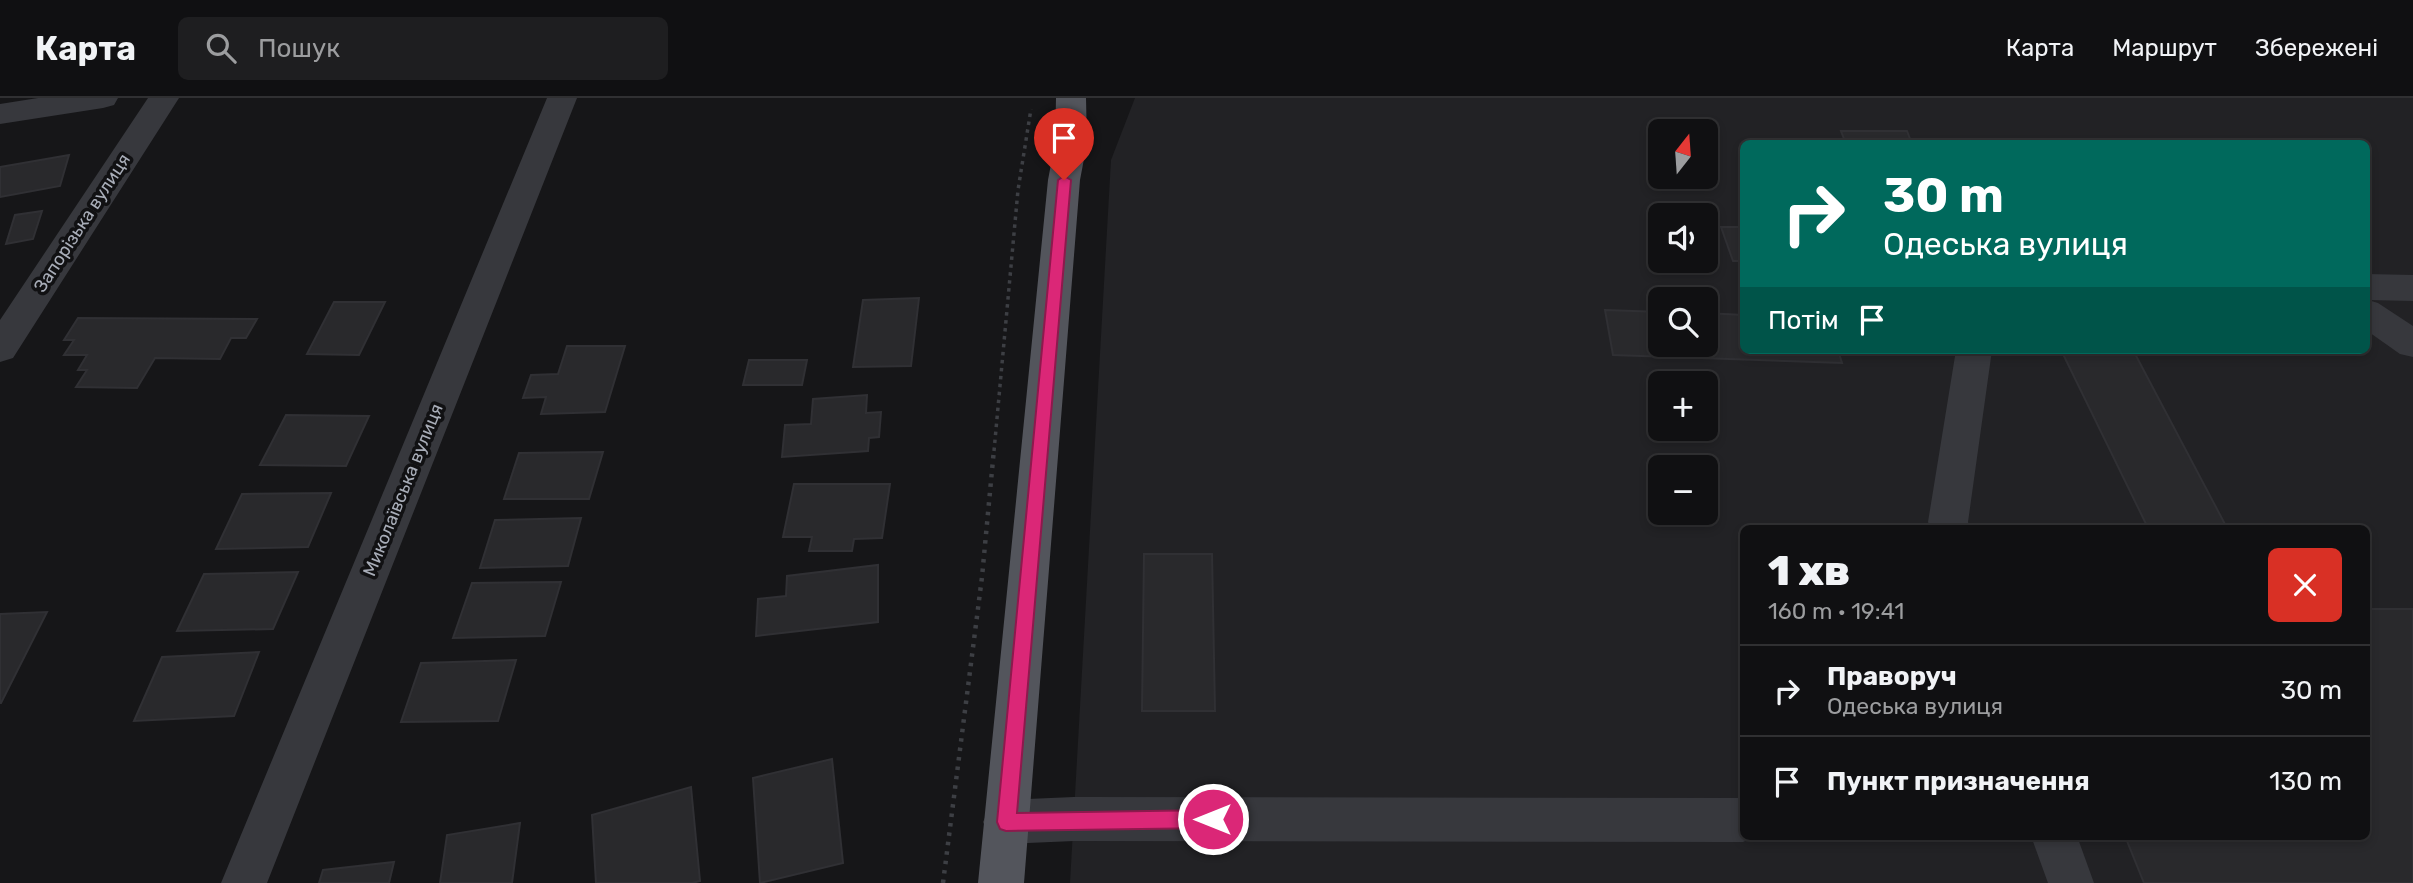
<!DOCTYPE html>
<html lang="uk">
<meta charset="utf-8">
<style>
body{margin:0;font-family:Rubik,sans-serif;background:#1e1e20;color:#f1f3f6;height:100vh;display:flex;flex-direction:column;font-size:26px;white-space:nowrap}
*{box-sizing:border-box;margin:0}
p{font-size:23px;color:#9c9d9f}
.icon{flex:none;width:38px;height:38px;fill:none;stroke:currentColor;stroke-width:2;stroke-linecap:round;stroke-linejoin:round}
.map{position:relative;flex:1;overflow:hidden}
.sheet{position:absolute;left:1740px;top:427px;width:630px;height:315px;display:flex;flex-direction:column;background:#101012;border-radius:10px;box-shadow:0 4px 10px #0003,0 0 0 2px #303032}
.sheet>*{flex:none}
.banner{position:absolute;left:1740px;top:42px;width:630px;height:214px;border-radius:10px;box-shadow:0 4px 10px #0003,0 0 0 2px #303032;background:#00695c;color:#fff;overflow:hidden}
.needle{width:46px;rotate:17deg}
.controls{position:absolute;left:1648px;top:21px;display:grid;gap:14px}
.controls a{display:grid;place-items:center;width:70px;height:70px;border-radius:10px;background:#101012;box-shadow:0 4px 10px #0003,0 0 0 2px #303032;font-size:35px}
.pin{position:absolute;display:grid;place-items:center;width:60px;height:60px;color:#fff;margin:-72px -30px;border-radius:50% 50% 50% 0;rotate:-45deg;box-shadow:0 0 7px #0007}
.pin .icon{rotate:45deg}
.me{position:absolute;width:77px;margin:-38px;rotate:270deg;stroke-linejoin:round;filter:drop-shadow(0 0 5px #0008)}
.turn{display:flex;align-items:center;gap:24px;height:147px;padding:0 28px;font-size:32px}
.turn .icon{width:91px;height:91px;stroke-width:2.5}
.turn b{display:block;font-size:49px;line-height:60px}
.then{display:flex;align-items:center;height:66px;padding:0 28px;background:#0003;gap:14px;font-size:26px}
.round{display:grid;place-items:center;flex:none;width:74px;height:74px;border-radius:10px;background:#1e1e20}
.summary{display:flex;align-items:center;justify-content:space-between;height:119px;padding:0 28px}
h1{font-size:42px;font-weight:800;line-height:52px}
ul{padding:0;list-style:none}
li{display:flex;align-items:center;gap:21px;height:91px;padding:0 28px;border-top:2px solid #303032}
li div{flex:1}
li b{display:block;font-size:26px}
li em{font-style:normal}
header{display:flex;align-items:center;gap:42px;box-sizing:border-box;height:98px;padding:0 35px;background:#101012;border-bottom:2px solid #303032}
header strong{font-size:33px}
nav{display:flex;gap:38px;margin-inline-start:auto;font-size:24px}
.search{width:490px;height:63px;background:#1e1e20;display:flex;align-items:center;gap:18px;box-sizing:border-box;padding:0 24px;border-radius:10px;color:#9c9d9f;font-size:26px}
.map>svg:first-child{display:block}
.built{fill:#222225;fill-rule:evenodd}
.building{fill:#29292c;stroke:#303034;stroke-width:2}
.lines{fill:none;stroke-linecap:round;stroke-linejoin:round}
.path-far1{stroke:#3d3f44;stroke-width:3.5;stroke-dasharray:3.5 4.5;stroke-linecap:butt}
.path{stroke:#3d3f44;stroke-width:4.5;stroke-dasharray:3.5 6;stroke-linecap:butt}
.minor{fill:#37383d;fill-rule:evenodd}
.major{fill:#53555c;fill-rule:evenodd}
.route{fill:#db2777;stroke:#8e194d;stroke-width:2}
.labels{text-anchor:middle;stroke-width:7;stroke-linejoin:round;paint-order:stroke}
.street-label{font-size:18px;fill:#a8adb8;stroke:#111113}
</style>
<header>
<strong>Карта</strong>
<div class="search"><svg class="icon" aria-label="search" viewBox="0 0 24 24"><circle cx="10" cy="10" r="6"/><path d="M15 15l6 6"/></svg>Пошук</div>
<nav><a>Карта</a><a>Маршрут</a><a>Збережені</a></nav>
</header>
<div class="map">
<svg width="2413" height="785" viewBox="0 0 2413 785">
<rect width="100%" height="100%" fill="#161618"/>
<path class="built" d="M1135 0H2413V785H1070L1111 62ZM1661 33H1706V79H1661ZM1743 46H2366V252H1743ZM1661 117H1706V163H1661ZM1661 201H1706V247H1661ZM1661 285H1706V331H1661ZM1661 369H1706V415H1661ZM1743 430H2366V738H1743Z"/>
<path class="building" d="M1841 33H1907L1912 46H1846Z
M69 57 60 88 0 99V69Z
M42 113 33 141 6 146 15 117Z
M1721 129H1743V163H1733Z
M919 200 911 268 853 269 863 202Z
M334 204H385L359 257 307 256Z
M1605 212 1661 214V247H1706V215L1743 217V252H1838L1842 265 1613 257Z
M78 220 257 221 246 240H231L220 261 155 260 137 290 76 289 87 272H78L87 257H64L74 242H64Z
M567 248H625L605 314 541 316 546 299 523 300 531 277 558 276Z
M2061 252H2133L2227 430H2148Z
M749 262H807L802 287H743Z
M867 297 866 315 881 314 879 339 869 340 868 353 782 359 785 327 811 326 813 301Z
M286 317 369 318 346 368 260 367Z
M603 354 589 401H504L519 355Z
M794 386H890L882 440 854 441 852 453H809L812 439H783Z
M331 395 308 449 216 451 242 396Z
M581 420 568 468 480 470 495 422Z
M1144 456H1212L1215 613H1142Z
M878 467V524L756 538 758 501 786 498 787 478Z
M298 474 273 531 177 533 204 476Z
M561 484 545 538 453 540 472 485Z
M2366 511H2413V785H2144L2125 738H2366Z
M47 514 1 605H0V516Z
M259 554 234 618 134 623 162 559Z
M516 562 498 623 401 624 421 565Z
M832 661 843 765 760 785 753 680Z
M691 689 700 783 692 785H596L592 717Z
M520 725 512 785H440L447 737Z
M394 764 389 785H319L323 772Z"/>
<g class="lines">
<path class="path-far1" d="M994 353 1018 92 1031 11"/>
<path class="path" d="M943 785 982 479 994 351"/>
<path class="minor" d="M38 0H118L114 7 103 10 0 26V6Z
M148 0H179L13 260 0 264V222Z
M547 0H577L267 785H221Z
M2366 176 2413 177V203L2368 202 2378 205 2413 228V259L2400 256 2366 232Z
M1956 252H1992L1968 424 1970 430H1931L1928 424Z
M1074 699 1743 700V738H1756L1743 744 1074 743 1006 746 990 739 983 724 990 709 1006 702Z
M2031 738H2077L2094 785H2048Z"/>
<path class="major" d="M1056 0H1086L1087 45 1080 82 1024 785H978L1048 82 1055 45Z"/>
</g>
<path class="route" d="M1064 78 1071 82 1017 715 1213 712 1220 715 1222 721 1220 728 1213 730 1006 733 1000 731 997 724 1058 82Z"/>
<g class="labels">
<g class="street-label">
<text transform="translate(82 125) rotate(-57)" y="6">Запорізька вулиця</text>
<text transform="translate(403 392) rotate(-68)" y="6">Миколаївська вулиця</text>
</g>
</g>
</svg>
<div class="controls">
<a><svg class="needle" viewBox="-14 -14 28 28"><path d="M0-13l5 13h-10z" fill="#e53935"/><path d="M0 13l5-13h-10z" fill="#9c9d9f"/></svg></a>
<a><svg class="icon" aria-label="sound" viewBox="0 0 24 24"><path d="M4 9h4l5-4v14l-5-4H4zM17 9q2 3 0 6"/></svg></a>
<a><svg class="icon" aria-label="search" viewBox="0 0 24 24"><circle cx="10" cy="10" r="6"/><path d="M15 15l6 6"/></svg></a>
<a>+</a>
<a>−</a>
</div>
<div class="pin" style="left:1064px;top:82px;background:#d93025"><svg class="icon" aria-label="arrive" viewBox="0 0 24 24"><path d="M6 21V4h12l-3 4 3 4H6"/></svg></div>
<svg class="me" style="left:1213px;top:721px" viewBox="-20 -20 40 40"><circle r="17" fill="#db2777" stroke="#fff" stroke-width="3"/><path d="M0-11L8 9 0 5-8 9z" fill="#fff"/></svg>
<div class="banner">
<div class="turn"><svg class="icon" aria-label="right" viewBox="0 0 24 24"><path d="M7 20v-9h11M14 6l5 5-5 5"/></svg><div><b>30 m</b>Одеська вулиця</div></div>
<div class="then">Потім<svg class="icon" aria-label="arrive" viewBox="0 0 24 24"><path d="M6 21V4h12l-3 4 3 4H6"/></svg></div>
</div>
<section class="sheet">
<div class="summary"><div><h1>1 хв</h1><p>160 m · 19:41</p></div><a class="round" style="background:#d93025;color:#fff"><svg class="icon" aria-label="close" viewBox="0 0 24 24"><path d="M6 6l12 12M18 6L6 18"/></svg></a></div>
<ul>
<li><svg class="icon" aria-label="right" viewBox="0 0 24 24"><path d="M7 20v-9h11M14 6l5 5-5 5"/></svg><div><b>Праворуч</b><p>Одеська вулиця</p></div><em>30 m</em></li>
<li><svg class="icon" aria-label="arrive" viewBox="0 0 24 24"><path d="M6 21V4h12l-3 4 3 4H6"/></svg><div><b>Пункт призначення</b></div><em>130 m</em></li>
</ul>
</section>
</div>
